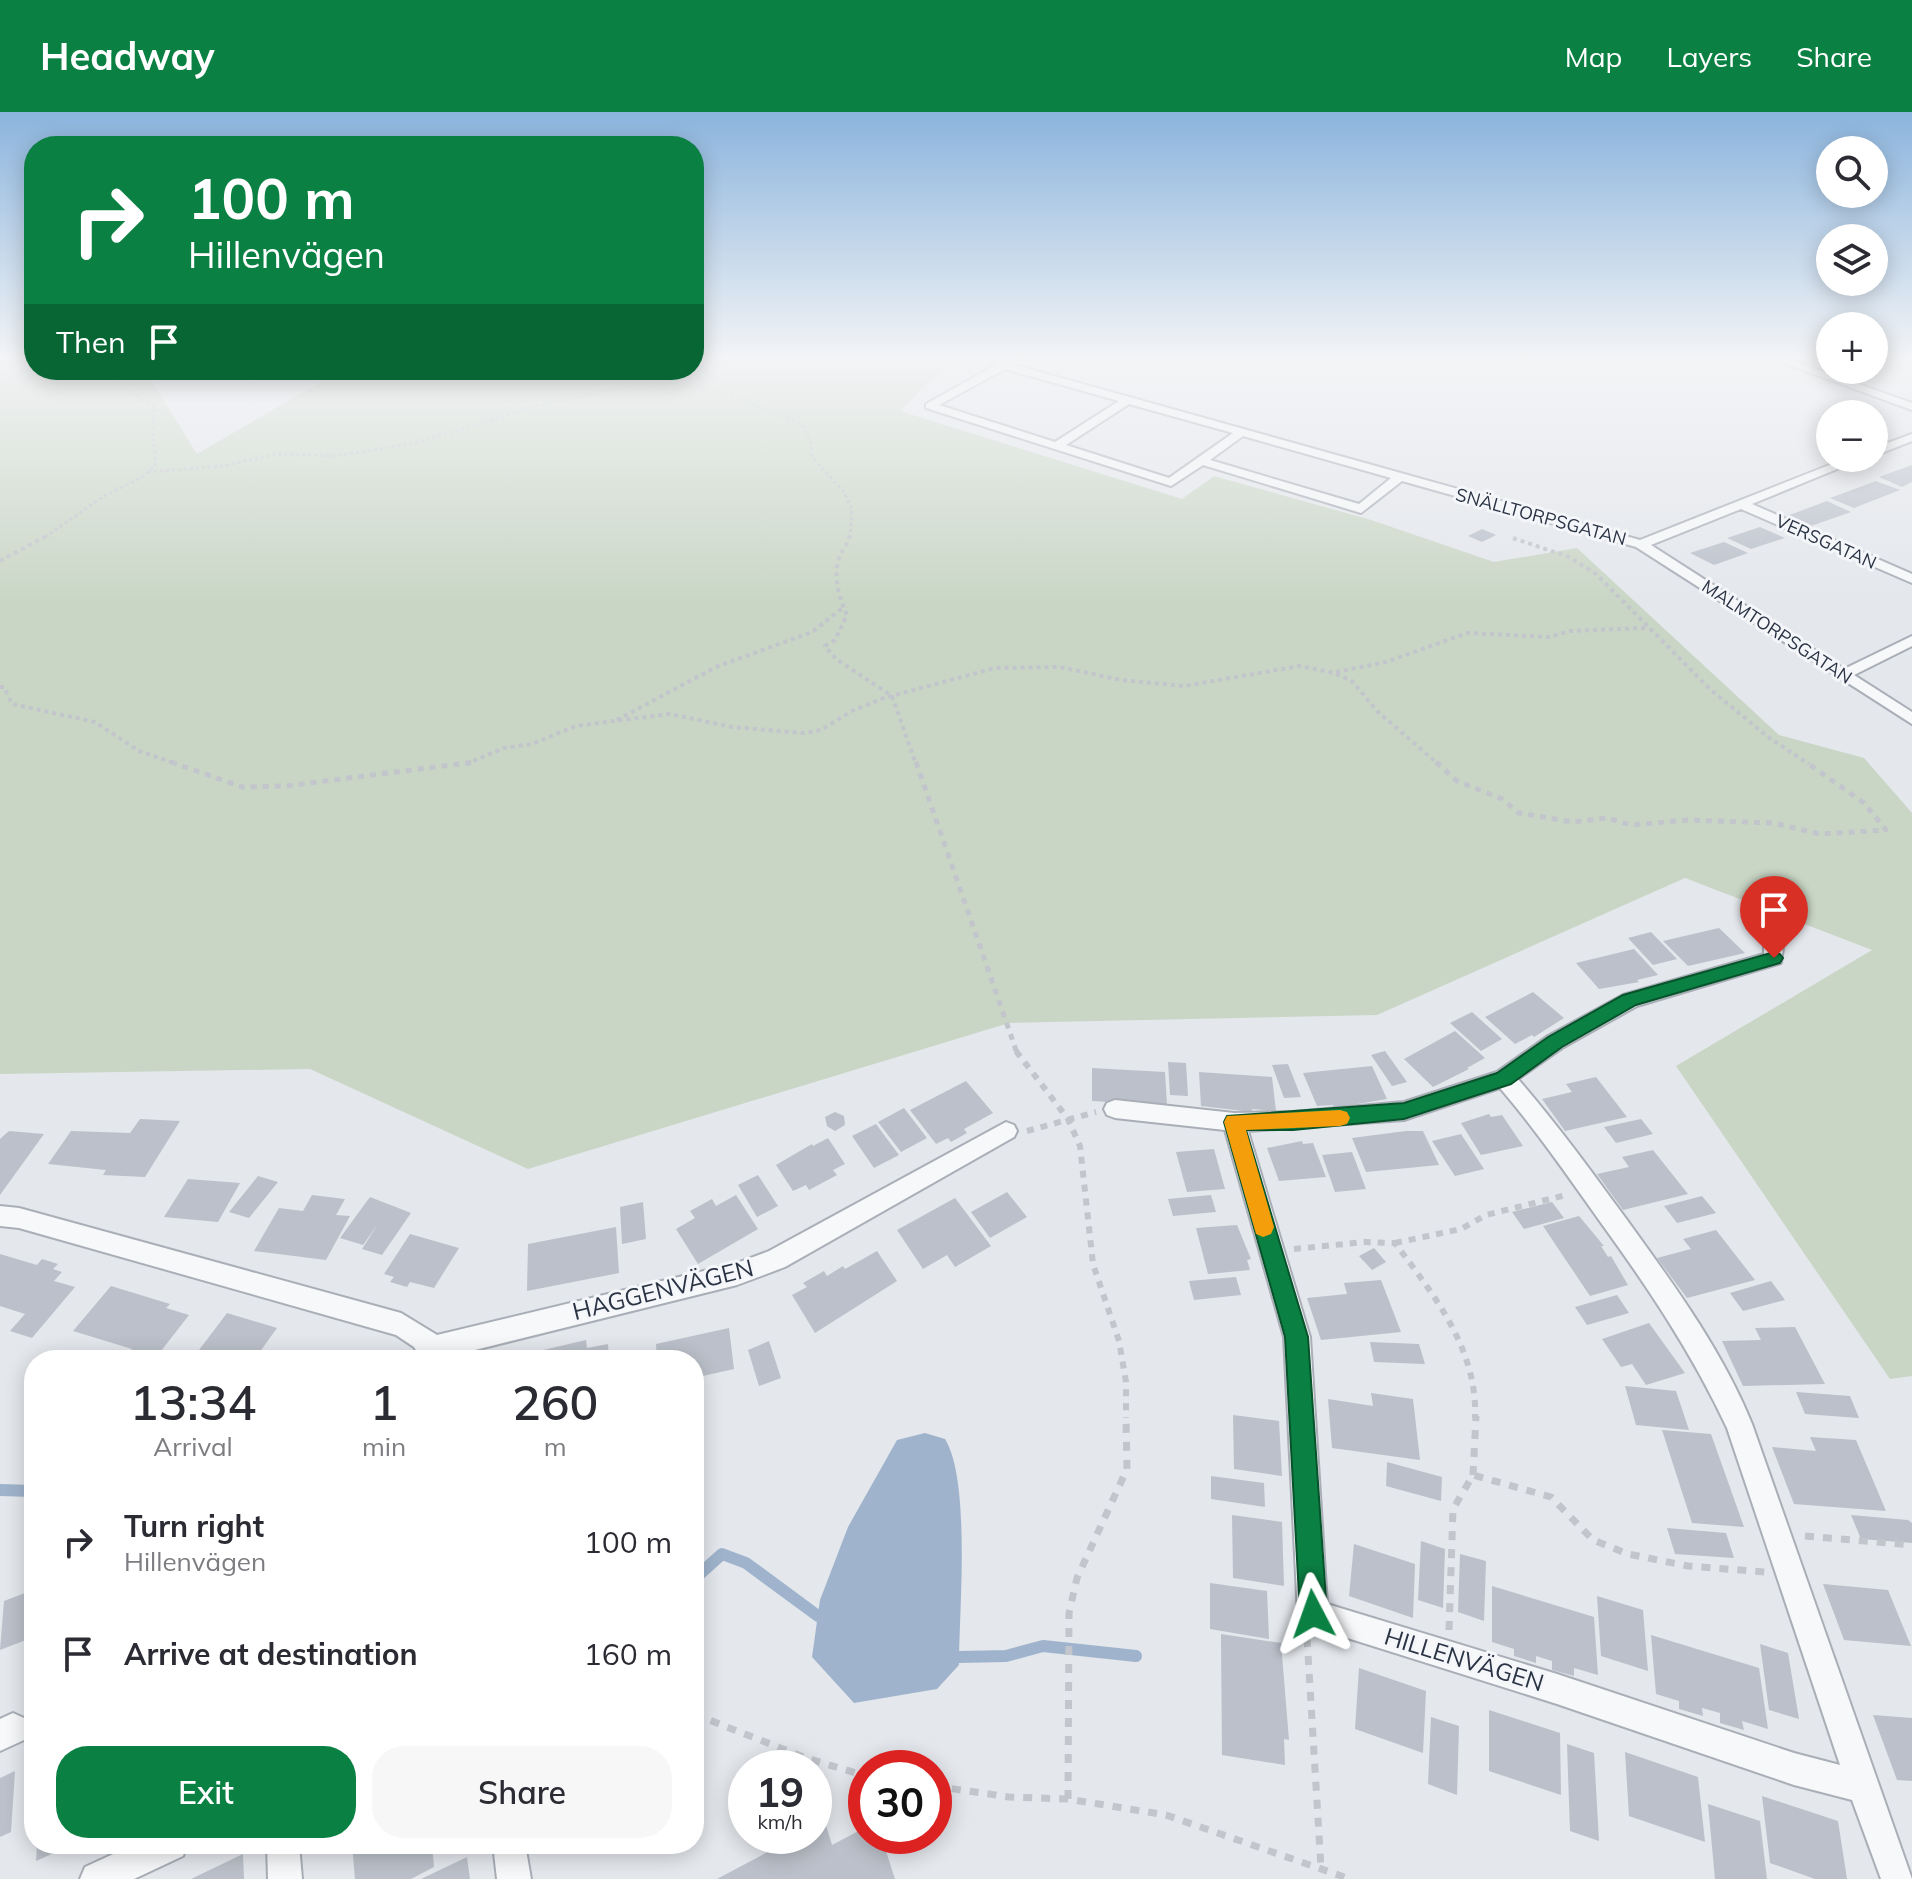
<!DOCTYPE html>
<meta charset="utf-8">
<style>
body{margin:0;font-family:Mulish,sans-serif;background:#f7f7f7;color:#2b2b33;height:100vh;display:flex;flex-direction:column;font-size:30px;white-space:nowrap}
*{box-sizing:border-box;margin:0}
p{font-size:26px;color:#7c7c81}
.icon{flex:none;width:44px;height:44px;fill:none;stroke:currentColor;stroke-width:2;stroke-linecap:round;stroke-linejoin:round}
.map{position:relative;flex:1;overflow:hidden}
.drawer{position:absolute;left:24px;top:1238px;width:680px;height:504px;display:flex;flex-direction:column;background:#fff;border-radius:32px;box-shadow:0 4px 20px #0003}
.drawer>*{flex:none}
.hud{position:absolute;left:24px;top:24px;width:680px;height:244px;border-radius:32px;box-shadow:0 4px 20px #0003;background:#0b8043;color:#fff;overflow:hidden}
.fabs{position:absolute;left:1816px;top:24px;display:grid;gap:16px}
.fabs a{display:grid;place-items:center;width:72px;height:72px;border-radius:50%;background:#fff;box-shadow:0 4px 20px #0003;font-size:40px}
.speed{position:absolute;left:728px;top:1638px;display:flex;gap:16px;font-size:40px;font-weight:700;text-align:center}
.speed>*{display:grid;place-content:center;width:104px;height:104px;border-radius:50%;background:#fff;box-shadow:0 4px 20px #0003;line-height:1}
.speed small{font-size:20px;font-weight:400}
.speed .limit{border:12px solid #d22;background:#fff;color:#111}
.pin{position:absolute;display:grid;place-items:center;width:68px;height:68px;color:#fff;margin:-82px -34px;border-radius:50% 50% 50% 0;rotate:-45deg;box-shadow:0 0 8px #0007}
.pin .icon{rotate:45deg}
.me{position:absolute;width:88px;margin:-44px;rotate:356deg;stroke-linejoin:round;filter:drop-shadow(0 0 6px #0008)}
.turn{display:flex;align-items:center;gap:28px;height:168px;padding:0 32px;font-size:36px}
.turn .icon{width:104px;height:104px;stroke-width:2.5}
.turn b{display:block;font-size:56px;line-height:68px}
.then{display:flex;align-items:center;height:76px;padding:0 32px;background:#0003;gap:16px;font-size:30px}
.eta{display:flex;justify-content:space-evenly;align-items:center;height:136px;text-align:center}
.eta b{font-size:48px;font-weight:600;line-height:56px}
.action{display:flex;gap:16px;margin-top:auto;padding:16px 32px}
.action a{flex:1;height:92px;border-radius:32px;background:#0b8043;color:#fff;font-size:32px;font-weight:600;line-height:92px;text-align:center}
.action a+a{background:#f7f7f7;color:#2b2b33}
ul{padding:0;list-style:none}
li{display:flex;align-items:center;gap:24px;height:112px;padding:0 32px}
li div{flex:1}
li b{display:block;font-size:30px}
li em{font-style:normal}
header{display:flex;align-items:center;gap:48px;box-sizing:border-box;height:112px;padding:0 40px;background:#0b8043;color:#fff}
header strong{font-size:38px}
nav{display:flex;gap:44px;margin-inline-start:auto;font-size:28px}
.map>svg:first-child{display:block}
.green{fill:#c9d6c5}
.water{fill:#9fb4cc}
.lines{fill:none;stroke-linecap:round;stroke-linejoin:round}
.stream{stroke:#9fb4cc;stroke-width:12}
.building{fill:#bbc0ca}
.street-casing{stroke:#a9aeb7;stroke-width:4}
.path-far4{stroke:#c2c5cb;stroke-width:3;stroke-dasharray:3 3;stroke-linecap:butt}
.path-far3{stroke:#c2c5cb;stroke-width:4;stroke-dasharray:4 4;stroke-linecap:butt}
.path-far2{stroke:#c2c5cb;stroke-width:5;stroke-dasharray:6 6;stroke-linecap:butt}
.path-far1{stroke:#c2c5cb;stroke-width:6;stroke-dasharray:7 7;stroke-linecap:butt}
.path{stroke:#c2c5cb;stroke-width:7;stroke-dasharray:9 9;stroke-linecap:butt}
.street{fill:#f7f8fa;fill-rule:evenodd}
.route{fill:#0b8043;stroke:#07532c;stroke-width:2}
.slow{fill:#f59e0b}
.labels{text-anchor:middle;stroke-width:6;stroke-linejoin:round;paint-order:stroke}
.far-street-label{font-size:18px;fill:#2b3445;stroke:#f4f6f9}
.near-street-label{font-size:24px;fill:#2b3445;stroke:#f4f6f9}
</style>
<header>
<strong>Headway</strong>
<nav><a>Map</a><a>Layers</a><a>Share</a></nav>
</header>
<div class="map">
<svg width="1912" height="1767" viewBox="0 0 1912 1767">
<rect width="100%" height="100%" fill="#e4e7ec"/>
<path class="green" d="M0 244H34V258H145L197 342 341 258H694V244H949L953 246 900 299 1182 387 1214 364 1371 408 1494 450 1577 436 1779 623 1864 646 1912 701V1264L1890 1267 1676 954 1872 838 1685 766 1377 903 1009 911 528 1057 310 957 0 962Z"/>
<path class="water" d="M925 1321 945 1327C971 1369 959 1500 959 1553L937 1577 854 1591 812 1545 820 1488 848 1415 897 1328Z"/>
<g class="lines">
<path class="stream" d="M0 1378 34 1379
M694 1467 722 1442 746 1451 818 1504
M959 1545 1006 1544 1043 1534 1136 1544"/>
</g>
<path class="building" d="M1912 353V370L1902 375 1879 365Z
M1876 369 1900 378 1854 396 1830 386Z
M1827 389 1851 400 1811 414 1787 404Z
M1760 415 1785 426 1751 437 1727 426Z
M1482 417 1496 423 1482 430 1468 424Z
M1724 430 1748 441 1714 453 1690 441Z
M1719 816 1745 841 1688 854 1663 829Z
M1651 820 1677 847 1653 853 1628 826Z
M1634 837 1658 863 1637 868 1639 870 1599 877 1576 851Z
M1533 880 1564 906 1534 925 1532 923 1515 932 1485 905Z
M1472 900 1502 927 1481 939 1450 911Z
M1455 919 1485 946 1467 956 1469 957 1433 975 1404 947Z
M1385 939 1407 970 1392 974 1371 943Z
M1168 950 1186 951 1188 984 1170 983Z
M1288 952 1301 985 1284 986 1272 953Z
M1372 954 1387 987 1334 996 1333 993 1317 994 1303 961Z
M1092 956 1165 960 1167 993H1110L1111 990 1092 989Z
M1199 960 1272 965 1276 999 1252 997V1000L1201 994Z
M1596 965 1627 1005 1565 1019 1542 987 1572 980 1566 972Z
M966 969 993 1001 964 1017 967 1021 951 1030 948 1026 936 1032 910 998Z
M904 996 927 1026 901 1040 878 1010Z
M835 1000 844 1004 845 1013 835 1019 827 1014 825 1005Z
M1489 1002 1491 1005 1502 1003 1523 1034 1481 1043 1461 1011Z
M140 1007 180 1009 145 1065 103 1063 106 1058 48 1052 71 1019 130 1021Z
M1641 1007 1653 1022 1616 1031 1604 1015Z
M876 1012 899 1043 874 1056 852 1024Z
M9 1019 44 1022 0 1083V1027Z
M1406 1019H1423L1439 1053 1366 1060 1352 1026Z
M1461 1022 1484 1057 1455 1064 1432 1029Z
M828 1026 845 1052 833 1058 837 1063 809 1078 806 1073 793 1079 776 1053 812 1032 813 1034Z
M1302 1029 1303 1032 1313 1031 1326 1065 1279 1069 1267 1036Z
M1214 1037 1225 1077 1187 1080 1176 1040Z
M1653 1038 1688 1082 1623 1098 1597 1062 1629 1055 1622 1045Z
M1352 1040 1366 1077 1335 1080 1322 1043Z
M758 1063 778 1094 757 1105 738 1073Z
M258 1064 278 1070 249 1106 229 1100Z
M188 1067 240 1071 218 1110 164 1105Z
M1007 1080 1027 1105 990 1126 971 1100Z
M312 1083 345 1087 336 1103 350 1104 326 1148 254 1139 279 1096 303 1099Z
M736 1083 758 1117 698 1152 676 1117 695 1106 690 1099 712 1087 716 1094Z
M1211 1083 1216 1100 1173 1104 1168 1087Z
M1702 1084 1716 1101 1677 1111 1664 1094Z
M370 1085 411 1101 382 1143 362 1137 378 1112 363 1133 340 1126Z
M955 1086 991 1134 955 1155 947 1143 923 1157 897 1118Z
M643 1090 646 1127 622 1132 620 1095Z
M1552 1090 1564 1106 1524 1117 1512 1100Z
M1579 1104 1604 1134H1601L1608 1145 1611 1144 1628 1173 1590 1184 1543 1114Z
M1237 1113 1251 1147 1247 1148 1250 1158 1208 1162 1196 1116Z
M616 1115 619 1161 527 1179 528 1132Z
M1716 1118 1755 1168 1687 1186 1657 1146 1691 1137 1683 1127Z
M410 1122 459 1136 434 1176 410 1170 407 1175 390 1170 394 1165 384 1162Z
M1374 1136 1386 1150 1372 1158 1359 1144Z
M877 1139 897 1169 815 1221 792 1183 807 1175 803 1171 824 1159 827 1164 843 1154 845 1157Z
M0 1142 37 1153 42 1147 58 1152 53 1157 62 1160 54 1169 75 1175 32 1226 10 1219 25 1202 0 1194Z
M1236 1165 1241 1183 1194 1188 1189 1169Z
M1381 1168 1401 1220 1321 1228 1307 1186 1347 1182 1344 1171Z
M1771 1169 1785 1188 1743 1199 1730 1181Z
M111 1174 170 1192 166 1196 189 1203 154 1248 124 1247 132 1237 73 1219Z
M1617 1183 1629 1201 1587 1213 1575 1195Z
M227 1201 277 1216 254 1248 193 1246Z
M1649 1211 1685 1261 1646 1273 1632 1252 1621 1255 1602 1227Z
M1795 1215 1825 1272 1743 1274 1722 1229 1761 1228 1755 1216Z
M729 1216 734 1257 694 1266V1248H657L656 1232Z
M586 1228 587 1236 608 1232 609 1248H540L539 1239Z
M769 1229 781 1266 759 1274 748 1238Z
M1370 1230 1419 1232 1425 1252 1374 1250Z
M273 1238 294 1245 292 1248H266Z
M1625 1274 1676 1279 1689 1318 1636 1313Z
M1796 1280 1850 1284 1859 1306 1805 1302Z
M1371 1281 1413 1287 1420 1348 1332 1336 1328 1287 1373 1294Z
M1233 1303 1279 1309 1282 1364 1234 1357Z
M1662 1318 1711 1322 1744 1415 1692 1411Z
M1810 1325 1856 1328 1886 1399 1794 1392 1772 1335 1816 1339Z
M1387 1350 1442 1365 1441 1389 1386 1374Z
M1211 1364 1264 1371 1265 1395 1211 1387Z
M1232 1403 1282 1410 1284 1474 1233 1466Z
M1851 1403 1908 1408 1912 1411V1431L1861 1427Z
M1667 1416 1726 1421 1734 1446 1675 1442Z
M1421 1429 1445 1437 1443 1496 1418 1488Z
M1354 1432 1415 1452 1413 1506 1349 1484Z
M1460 1442 1486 1449 1484 1509 1458 1500Z
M1210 1471 1267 1479 1269 1527 1210 1517Z
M1823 1472 1888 1478 1911 1534 1844 1528Z
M1492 1474 1594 1505 1598 1563 1574 1556V1564L1552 1558V1549L1536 1544V1551L1514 1544V1537L1492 1530Z
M30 1479 26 1528 0 1538 4 1489Z
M1597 1484 1643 1498 1648 1559 1601 1544Z
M1221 1522 1281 1531 1289 1628 1284 1627 1285 1653 1222 1643Z
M1651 1523 1759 1556 1768 1617 1742 1609 1744 1618 1720 1611V1601L1702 1596 1703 1604 1679 1597V1589L1656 1582Z
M1760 1532 1788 1541 1799 1607 1769 1598Z
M1359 1556 1426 1579 1423 1641 1355 1617Z
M1489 1598 1560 1621 1561 1683 1489 1659Z
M1873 1603 1912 1606V1669L1897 1668Z
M1431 1605 1459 1614 1457 1683 1428 1672Z
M1567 1632 1594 1641 1599 1729 1570 1719Z
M1625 1640 1698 1665 1705 1730 1629 1704Z
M15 1659 11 1720 0 1725V1666Z
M1762 1684 1838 1709 1847 1767H1815L1770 1751Z
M1708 1692 1760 1709 1767 1767H1715Z
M825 1710 832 1733 866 1715V1724H881L895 1767H717L798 1724H814V1715Z
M37 1732H91L72 1740V1733L36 1749Z
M352 1732H432L434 1755 411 1767H355Z
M243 1742 244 1767H191Z
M467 1745 470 1767H421Z"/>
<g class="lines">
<defs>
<path id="street" d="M982 244H994L1008 251 1640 428 1847 346H1864L1752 392 1912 462V471L1741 397 1651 433 1844 557 1912 524V534L1854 563 1912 600V612L1636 435 1402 369 1361 401 1203 353 1171 374 926 296V292L996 253ZM1005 257 1119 289 1055 330 939 293ZM1129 292 1233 321 1169 366 1066 333ZM1243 324 1391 366 1359 392 1210 348Z
M1765 244H1779L1912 291V298Z
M1912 322V329L1874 344V336Z
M1774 821 1784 828 1781 851 1637 894 1562 936 1518 967C1557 1012 1592 1060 1627 1108 1674 1173 1722 1238 1752 1312L1912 1767H1881L1852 1688 1794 1673 1557 1592 1303 1512 1298 1502 1284 1225 1225 1018 1115 1006 1107 1003 1104 997 1107 991 1115 988 1234 1001 1293 1000 1404 990 1497 960 1548 924 1623 883 1764 842V828ZM1500 976C1536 1018 1567 1063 1599 1108 1647 1174 1692 1241 1727 1316L1840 1653 1794 1641 1557 1562 1327 1492 1310 1225 1248 1019 1404 1008Z
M1006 1010 1014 1013 1017 1019 1014 1025 785 1155 737 1173 447 1245 448 1248H422L414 1235 396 1223 19 1116 0 1114V1094L19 1096 401 1201 437 1223 737 1151 769 1139Z
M13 1601 24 1606 29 1617 24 1628 0 1639V1607Z
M135 1732H187L183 1744 134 1767H80L85 1755Z
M267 1732H299L302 1767H268Z
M493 1732H525L531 1767H497Z"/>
</defs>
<use href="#street" class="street-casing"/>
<path class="path-far4" d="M148 360 223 354 276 342 335 344 420 330 536 294 626 274 701 276 746 288 802 313 810 327 812 345 844 380 852 397 850 425
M45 425 104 384 141 366 155 354C157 334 148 314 156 296L124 275 110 258"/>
<path class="path-far3" d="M850 423C848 432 842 438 839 446 833 465 839 486 847 503L835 528 825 534 836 547 892 584 916 652
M1513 426 1569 445 1596 462 1711 578 1768 625 1809 652
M0 449 48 423
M1336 560 1386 550 1467 521 1549 525 1570 519 1646 516
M0 575H4L12 592 95 610 139 639 177 652
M617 608 716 555 812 520 845 494
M466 652 504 636 532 632 576 614 670 602 732 615 803 621 821 618 852 599 884 586 995 556 1060 555 1121 568 1184 574 1300 554 1334 561 1352 569 1377 599 1438 652"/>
<path class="path-far2" d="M171 650 242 675 286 674 475 650
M916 650 1017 941
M1436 650 1457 669 1502 687 1519 701 1572 710 1607 706 1631 713 1688 708 1773 711 1820 722 1886 718 1864 691 1806 650"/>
<path class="path-far1" d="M1016 939 1068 1007 1080 1034 1093 1152 1119 1229 1126 1270V1306
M1027 1019 1096 1000
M1395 1131 1461 1117 1486 1103 1566 1083
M1294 1137 1365 1130 1395 1131C1433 1182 1478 1237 1475 1306"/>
<path class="path" d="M1473 1363 1476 1304
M1805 1424 1912 1433
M1449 1518 1453 1397 1473 1363 1551 1385 1593 1428 1628 1442 1688 1454 1765 1460
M1307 1526 1321 1756
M694 1602 806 1646 866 1664
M934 1674 1009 1685 1068 1687 1166 1703 1350 1767
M1068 1687 1069 1501 1077 1466 1127 1357 1126 1304"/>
<use href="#street" class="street"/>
</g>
<linearGradient id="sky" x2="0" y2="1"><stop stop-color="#8bb4dd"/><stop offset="0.5" stop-color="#f3f4f6"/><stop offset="1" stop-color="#f3f4f6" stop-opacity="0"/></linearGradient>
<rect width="1912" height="491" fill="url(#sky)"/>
<path class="route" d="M1774 840 1780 842 1783 846 1780 851 1636 893 1562 935 1511 972 1404 1007 1293 1018H1246L1308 1225 1327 1502 1323 1511 1313 1515 1304 1511 1300 1502 1285 1225 1224 1010 1227 1004 1404 991 1497 961 1548 925 1623 883Z"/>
<path class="slow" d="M1340 998 1347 1000 1350 1006 1347 1012 1340 1014 1246 1018 1274 1115 1271 1122 1263 1125 1256 1122 1224 1010 1227 1004Z"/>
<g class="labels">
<g class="far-street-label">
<text transform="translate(1541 405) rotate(15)" y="6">SNÄLLTORPSGATAN</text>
<text transform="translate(1826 430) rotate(24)" y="6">VERSGATAN</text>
<text transform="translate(1777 520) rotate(33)" y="6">MALMTORPSGATAN</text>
</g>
<g class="near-street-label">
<text transform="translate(663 1178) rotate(-14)" y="8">HAGGENVÄGEN</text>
<text transform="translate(1464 1548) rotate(17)" y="8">HILLENVÄGEN</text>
</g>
</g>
</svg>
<div class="fabs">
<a><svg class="icon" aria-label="search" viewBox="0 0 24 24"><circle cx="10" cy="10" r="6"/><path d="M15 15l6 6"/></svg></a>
<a><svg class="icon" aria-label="layers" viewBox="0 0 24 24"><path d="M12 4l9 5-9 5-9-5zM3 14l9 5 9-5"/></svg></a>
<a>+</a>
<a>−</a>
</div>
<div class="speed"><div>19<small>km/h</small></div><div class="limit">30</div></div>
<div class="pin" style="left:1774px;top:846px;background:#d93025"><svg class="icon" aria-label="arrive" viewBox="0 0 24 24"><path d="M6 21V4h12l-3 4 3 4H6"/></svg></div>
<svg class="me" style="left:1313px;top:1502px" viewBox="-20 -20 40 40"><path d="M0-17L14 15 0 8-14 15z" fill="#0b8043" stroke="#fff" stroke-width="4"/></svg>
<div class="hud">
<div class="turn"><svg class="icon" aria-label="right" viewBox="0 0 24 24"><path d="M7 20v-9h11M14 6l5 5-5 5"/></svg><div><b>100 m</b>Hillenvägen</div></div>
<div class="then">Then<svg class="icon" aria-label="arrive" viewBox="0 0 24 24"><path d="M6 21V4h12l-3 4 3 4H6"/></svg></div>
</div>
<section class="drawer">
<div class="eta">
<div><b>13:34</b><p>Arrival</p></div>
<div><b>1</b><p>min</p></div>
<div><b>260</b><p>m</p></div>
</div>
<ul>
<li><svg class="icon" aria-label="right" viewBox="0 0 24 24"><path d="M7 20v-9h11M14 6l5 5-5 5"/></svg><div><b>Turn right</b><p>Hillenvägen</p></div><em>100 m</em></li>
<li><svg class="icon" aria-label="arrive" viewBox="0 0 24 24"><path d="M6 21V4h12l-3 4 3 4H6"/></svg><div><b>Arrive at destination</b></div><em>160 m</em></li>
</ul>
<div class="action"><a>Exit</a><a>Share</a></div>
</section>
</div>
